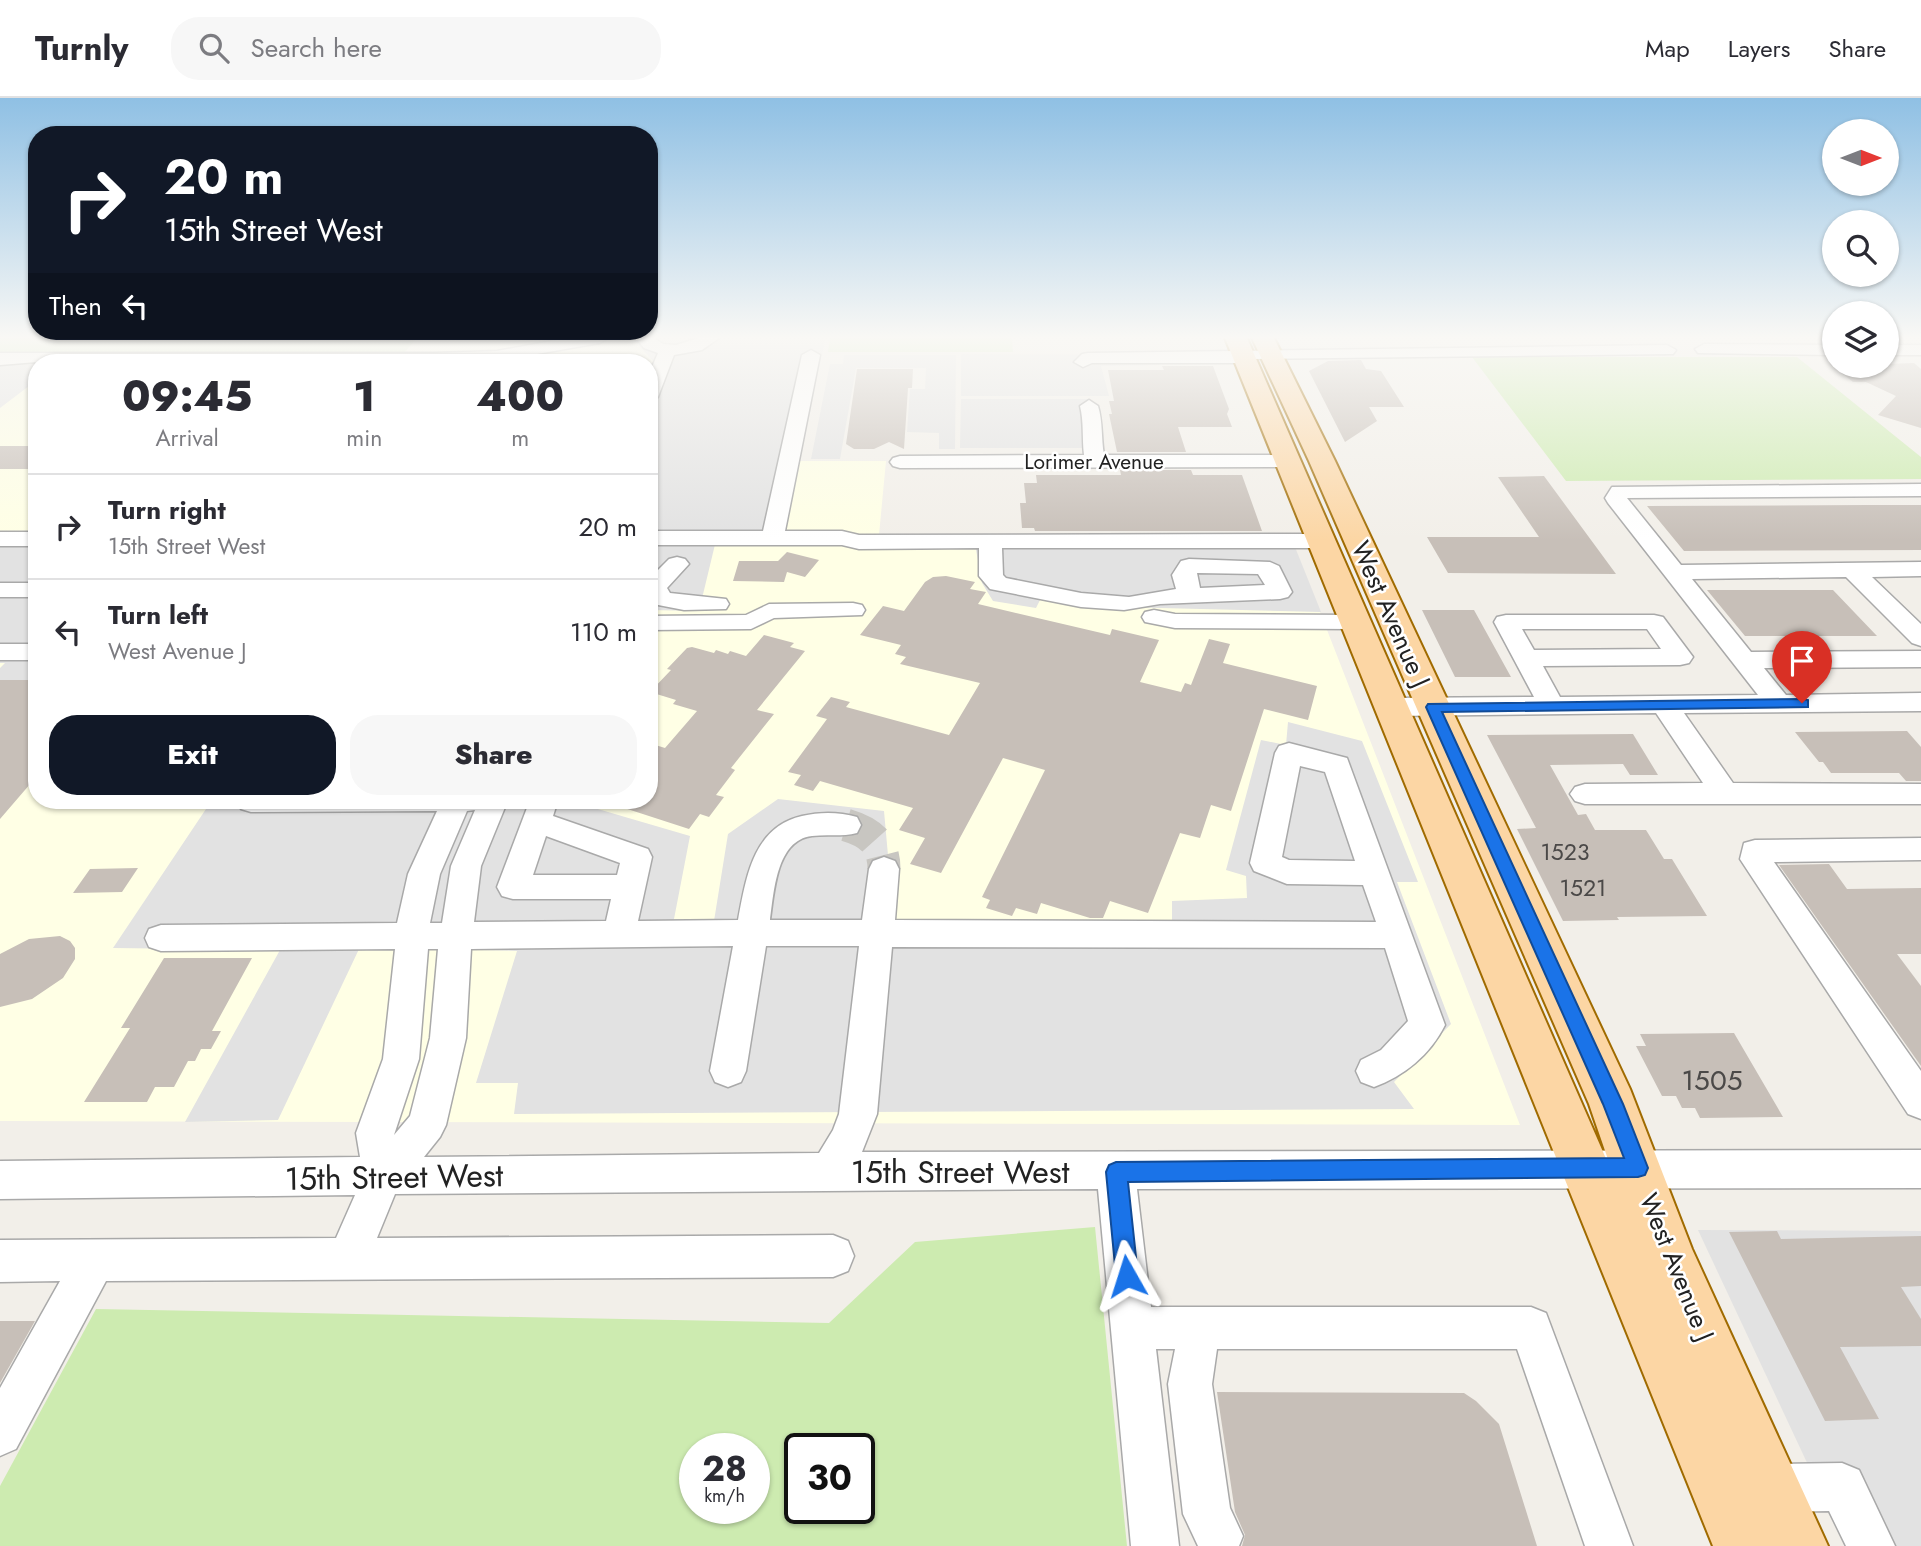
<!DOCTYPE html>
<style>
body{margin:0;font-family:Jost,sans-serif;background:#f7f7f7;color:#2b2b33;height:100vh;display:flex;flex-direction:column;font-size:26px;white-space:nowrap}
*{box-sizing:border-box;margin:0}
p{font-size:23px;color:#7c7c81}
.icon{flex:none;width:38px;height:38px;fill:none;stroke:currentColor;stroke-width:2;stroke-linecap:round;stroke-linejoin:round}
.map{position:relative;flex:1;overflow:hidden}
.panel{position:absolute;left:28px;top:256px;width:630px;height:455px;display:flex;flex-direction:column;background:#fff;border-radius:28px;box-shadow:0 2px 5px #0004}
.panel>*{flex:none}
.banner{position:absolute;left:28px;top:28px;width:630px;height:214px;border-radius:28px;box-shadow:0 2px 5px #0004;background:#111827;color:#fff;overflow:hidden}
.needle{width:46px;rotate:90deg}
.controls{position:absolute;left:1822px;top:21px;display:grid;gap:14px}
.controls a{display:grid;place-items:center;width:77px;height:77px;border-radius:50%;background:#fff;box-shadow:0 2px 5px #0004;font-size:35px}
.speed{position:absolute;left:679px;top:1335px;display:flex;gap:14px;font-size:35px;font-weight:700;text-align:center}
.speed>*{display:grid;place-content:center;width:91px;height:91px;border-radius:50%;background:#fff;box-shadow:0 2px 5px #0004;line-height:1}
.speed small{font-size:18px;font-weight:400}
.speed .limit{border:4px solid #111;border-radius:10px;background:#fff;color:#111}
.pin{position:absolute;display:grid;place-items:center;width:60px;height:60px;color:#fff;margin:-72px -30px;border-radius:50% 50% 50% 0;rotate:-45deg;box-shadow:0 0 7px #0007}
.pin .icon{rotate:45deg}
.me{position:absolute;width:77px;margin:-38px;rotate:354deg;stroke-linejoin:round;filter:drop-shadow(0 0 5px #0008)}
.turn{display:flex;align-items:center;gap:24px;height:147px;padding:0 21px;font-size:32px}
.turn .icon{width:91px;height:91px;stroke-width:2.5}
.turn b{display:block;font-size:49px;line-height:60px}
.then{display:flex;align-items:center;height:66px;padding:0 21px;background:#0003;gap:14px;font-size:26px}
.eta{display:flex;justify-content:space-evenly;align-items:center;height:119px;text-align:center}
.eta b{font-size:42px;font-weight:800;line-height:49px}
.button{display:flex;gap:14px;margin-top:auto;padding:14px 21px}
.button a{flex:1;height:80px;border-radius:28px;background:#111827;color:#fff;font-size:28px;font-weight:800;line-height:80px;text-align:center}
.button a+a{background:#f7f7f7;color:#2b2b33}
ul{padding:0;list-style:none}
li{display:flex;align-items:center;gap:21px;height:105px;padding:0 21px;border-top:2px solid #e1e1e2}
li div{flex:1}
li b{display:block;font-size:26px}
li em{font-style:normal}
header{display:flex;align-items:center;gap:42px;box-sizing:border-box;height:98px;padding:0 35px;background:#fff;border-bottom:2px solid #e1e1e2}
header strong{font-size:33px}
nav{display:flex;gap:38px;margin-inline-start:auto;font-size:24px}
.search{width:490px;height:63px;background:#f7f7f7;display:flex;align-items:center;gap:18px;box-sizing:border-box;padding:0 24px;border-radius:28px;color:#7c7c81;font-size:26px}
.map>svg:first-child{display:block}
.education{fill:#ffffe5;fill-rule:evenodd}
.grass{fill:#cdebb0;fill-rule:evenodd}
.parking{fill:#e2e2e2}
.building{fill:#c7bfb8}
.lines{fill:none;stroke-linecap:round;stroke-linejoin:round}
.minor-tunnel{stroke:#c8c6c1;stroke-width:33;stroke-dasharray:33 17;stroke-linecap:butt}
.minor-casing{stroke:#a9a9a9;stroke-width:3}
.major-casing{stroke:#a06b00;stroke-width:4}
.minor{fill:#fff;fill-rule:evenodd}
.major{fill:#fcd6a4;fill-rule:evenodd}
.route{fill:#1a73e8;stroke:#114b97;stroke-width:2}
.labels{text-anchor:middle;stroke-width:5;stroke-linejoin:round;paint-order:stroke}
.far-street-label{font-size:21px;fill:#222;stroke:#fff}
.number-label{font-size:23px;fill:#4b4948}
.street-label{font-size:26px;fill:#222;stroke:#fff}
.near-number-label{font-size:28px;fill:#4b4948}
.near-street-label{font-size:32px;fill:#222;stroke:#fff}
</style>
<header>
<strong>Turnly</strong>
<div class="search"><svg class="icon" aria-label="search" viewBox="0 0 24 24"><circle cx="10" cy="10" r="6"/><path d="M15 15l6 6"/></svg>Search here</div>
<nav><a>Map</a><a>Layers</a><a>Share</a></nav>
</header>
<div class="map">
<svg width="1921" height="1448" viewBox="0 0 1921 1448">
<rect width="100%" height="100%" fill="#f2efe9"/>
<path class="education" d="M417 240H826L796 363H886L879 437H1290L1520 1027 0 1023V255H404ZM37 264H649V702H37Z"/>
<path class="grass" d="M0 240H417L404 255H0Z
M830 240H1012L1013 254H828Z
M1472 259H1797L1921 359V381L1566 383Z
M1095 1129 1127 1448H0V1388L96 1211 829 1225 915 1144ZM695 1351H754V1410H695ZM800 1351H859V1410H800Z"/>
<path class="parking" d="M632 240H826L796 364 785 433 718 434 699 513 649 512V270L653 263Z
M0 255H73L60 264H37V282L0 310Z
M961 256 1156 257 1159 267 1101 268 1109 298H961Z
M844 257H956L955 351H939V335L907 334 910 291H925L926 270H856L840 361H811L830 266H843Z
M961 301H1091L1102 350H960Z
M0 435H37V582H0V570L5 565H0Z
M975 446 1295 449 1321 514 1079 508 1041 500 1036 510 993 503 982 485Z
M1288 624 1362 643 1418 784H1397L1451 926 1394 984 1414 1011 514 1016 518 985H476L517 853 360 849 278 1022 185 1024 280 852 113 850 212 702H567L690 738 674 821 714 823 728 736 778 701 884 713 894 824 1172 822V803L1247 800 1246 778 1226 772 1261 642 1286 647Z
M1698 1132 1921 1133V1448H1846Z"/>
<path class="building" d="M1361 262 1366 271 1381 273 1404 309H1369L1377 323 1345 344 1309 273 1328 263Z
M1914 265 1921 271V330L1878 317 1896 298 1866 284H1853L1830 266 1886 268V266Z
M1162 268H1213L1229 311 1227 316 1232 329H1178L1186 354H1117L1109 316H1112L1109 303H1114L1108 272H1164Z
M857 271H913L912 290H908L904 351 889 344 874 351H854L846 346Z
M0 348H37V371H0Z
M1120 372H1191L1193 377H1242L1262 433H1035L1034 430H1022L1020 405H1026L1024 385H1037L1036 377H1121Z
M1544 378 1616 476 1448 475 1427 439H1539L1498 379Z
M1868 407H1921V452L1684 453 1647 408Z
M787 454 819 462 805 479 787 474 784 484 733 483 739 463H778Z
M946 478 975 484 970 491 986 494 978 506 1110 537 1112 531 1159 542 1140 584 1181 594 1185 585 1191 587 1209 541 1230 546 1223 565 1317 588 1308 622 1264 611 1231 713 1211 707 1200 740 1180 735 1148 815 1110 803 1103 820H1090L1041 805 1037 816 1016 810 1012 818 986 810 990 802 982 799 1045 672 1003 660 941 775 910 766 925 740 899 732 913 710 820 683 813 693 794 687 801 677 788 674 827 621 816 618 831 599 850 604 846 609 949 637 980 585 900 566 906 559 895 556 901 547 860 537 883 508 904 513 925 484 933 479Z
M1707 492H1833L1877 538H1745Z
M1422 512H1474L1511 579H1455Z
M764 537 794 545 790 549 805 553 757 612 774 616 731 670 735 672 716 697 724 699 709 719 700 716 689 731 612 706 613 702H649V645L665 650 697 613 673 606 676 602 650 594 671 572 667 571 687 550 692 549 714 555 716 552 728 556 730 553 746 558Z
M0 582H37V678L0 721Z
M1907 633 1921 649V683H1906L1899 675H1831L1823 664H1819L1795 634Z
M1633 636 1658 677H1630L1623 666 1550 667 1578 717 1586 716 1595 732H1646L1664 761H1672L1707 818 1617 819 1619 822 1563 823 1517 731 1536 730 1487 637Z
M1829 766 1847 791 1921 790V856H1897L1921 888V968L1779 767Z
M138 770 122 794 73 795 90 771Z
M60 838 70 843 75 850V861L63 880 32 901 0 909V856L29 841Z
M164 860H252L212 933H221L211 951H201L195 963H188L174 989H155L147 1004H84L130 930H121Z
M1734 935 1783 1019 1700 1020 1695 1010H1682L1676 998H1662L1636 948H1646L1640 936Z
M1777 1133 1781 1141 1921 1138V1188L1901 1189 1921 1221V1248L1840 1249 1879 1321 1825 1323 1729 1134Z
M0 1223H35L0 1285Z
M1217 1294 1464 1295 1476 1303 1499 1326 1537 1448H1242L1245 1437 1235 1414Z"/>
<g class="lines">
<path class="minor-tunnel" d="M846 727C870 734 884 745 884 771"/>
<defs>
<path id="minor" d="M568 240H608L600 245 497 263 37 264 0 267V255H433L497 253Z
M636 240H654L663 246 676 247 698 240H719L702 252 674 257 658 299 649 305V276L658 255 644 250Z
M1704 246 1834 247V257L1698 255 1695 251Z
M1667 247 1676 252 1673 256 1252 261 1244 265H1092L1083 269 1074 264 1082 256 1088 255Z
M1886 247H1921V257H1886Z
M811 252 820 257 785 433H842L859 437 1320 436 1328 438 1331 443 1328 448 1320 450H1002L1003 477 1006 480 1081 495 1129 499 1176 491 1172 477 1181 463 1189 461 1270 464 1279 468 1292 494 1288 499 1280 501 1160 506 1124 512 1081 509 990 491 979 478V450L859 451 842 447H649V433H763L802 257ZM1197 475 1258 476 1265 487 1200 490Z
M1089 302 1098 308C1103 324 1101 340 1104 357H1287L1294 359 1297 363 1294 367 1287 369 900 370 893 368 890 364 893 360 900 358 1084 357C1082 340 1084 324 1080 308Z
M1921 386V398L1627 400 1681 467 1921 464V478L1872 479 1921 526V548L1912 545 1846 479 1692 481 1751 554 1921 553V569L1764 570 1786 597 1921 595V613L1684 615 1733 685 1921 686V706H1585L1575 703 1570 696 1575 689 1585 686 1703 685 1656 615 1390 618 1381 615 1377 609 1381 603 1390 600 1534 599 1494 524 1497 519 1506 517H1654L1663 519 1693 559 1689 565 1680 567 1543 568 1560 599 1758 597 1608 405 1605 400 1612 389ZM1522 531H1647L1661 551 1534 552Z
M0 434H37V448H0Z
M677 459 685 461 689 466 667 490 670 495 726 501 729 506 726 511 684 512 653 506 649 501V481L669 461Z
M0 485H37V499H0Z
M853 505 862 507 865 512 862 517 774 520 751 531 649 532V518L746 517 769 506Z
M1154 512 1175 516 1353 517 1362 519 1365 524 1362 529 1353 531 1175 530 1145 524 1142 519 1145 514Z
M0 546H37V562H0Z
M1289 645 1347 660 1445 927C1430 957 1404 978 1374 989L1361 984 1356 973 1361 962 1381 952 1408 923 1385 850 892 849 877 1016 862 1054 1921 1052V1090L1137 1091 1151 1209H1531L1546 1215 1633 1448H1585L1517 1251H1217L1212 1286 1230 1410 1243 1438 1239 1448H1198L1183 1416 1168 1286 1175 1251H1156L1179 1448H1131L1098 1091 395 1096 377 1140 833 1137 848 1143 854 1158 848 1173 833 1179 106 1183 16 1351 0 1358V1290L60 1183 0 1184V1142L336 1140 355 1097 0 1101V1063L360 1059 356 1035 383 961 395 851 161 853 149 849 145 840 149 831 161 827 397 825 408 776 437 713 251 714 241 711 238 702H508L481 768 474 824 606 823 611 801H513L502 798 497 789 530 702H558L553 718 648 751 652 759 638 823 738 822C746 780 753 729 802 718 820 714 839 714 857 719L861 727 857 735C842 739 827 736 812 738 776 742 774 795 770 822H862L869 771 873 763 884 759 895 763 899 771 895 822 1376 824 1363 787 1287 786 1254 773 1250 765 1275 655 1279 648ZM1300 668 1325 674 1355 763 1289 762 1282 759ZM475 712 451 768 442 825H430L440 776 467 713ZM546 738 620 765 617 777H533ZM733 848 710 973 715 984 728 989 741 984 746 973 766 848H859L839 1016 833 1032 819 1055 424 1059 440 1039 446 1027 466 940 471 851ZM428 851H438L430 940 410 1018 394 1037 419 961Z
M1921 740V762L1774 764 1921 973V1021L1908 1016 1740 761 1744 745 1755 742Z
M1842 1365 1859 1372 1895 1448H1846L1829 1413 1771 1414 1754 1407 1747 1390 1754 1373 1771 1366Z"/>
<path id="major" d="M1225 240H1247L1614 1079 1589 1006 1309 363 1252 240H1274L1335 363 1630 991 1692 1151 1828 1448H1713Z"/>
</defs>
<use href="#minor" class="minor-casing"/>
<use href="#major" class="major-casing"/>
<use href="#minor" class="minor"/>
<use href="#major" class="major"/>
</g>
<linearGradient id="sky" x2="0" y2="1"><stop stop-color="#8fc0e4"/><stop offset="0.54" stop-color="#f9f8f5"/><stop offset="1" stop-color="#f9f8f5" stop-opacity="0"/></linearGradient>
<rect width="1921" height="443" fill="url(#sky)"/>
<path class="route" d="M1802 601 1808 602V609L1442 614 1623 1006 1648 1070 1645 1077 1638 1079 1128 1084 1138 1178 1135 1186 1127 1189 1119 1186 1116 1178 1106 1074 1109 1067 1116 1064 1624 1060 1603 1006 1426 609 1428 606Z"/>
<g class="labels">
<g class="far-street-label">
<text x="1094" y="371">Lorimer Avenue</text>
</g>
<g class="number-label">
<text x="1565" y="762">1523</text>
<text x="1583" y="798">1521</text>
</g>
<g class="street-label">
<text transform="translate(1391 516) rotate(66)" y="9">West Avenue J</text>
<text transform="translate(1677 1169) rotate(68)" y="9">West Avenue J</text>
</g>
<g class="near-number-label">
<text x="1712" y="992">1505</text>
</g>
<g class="near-street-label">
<text x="960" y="1085">15th Street West</text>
<text transform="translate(394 1079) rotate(-1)" y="11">15th Street West</text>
</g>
</g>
</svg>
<div class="controls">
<a><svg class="needle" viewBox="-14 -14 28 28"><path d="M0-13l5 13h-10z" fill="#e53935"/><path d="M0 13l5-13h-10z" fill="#7c7c81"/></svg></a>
<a><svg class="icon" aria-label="search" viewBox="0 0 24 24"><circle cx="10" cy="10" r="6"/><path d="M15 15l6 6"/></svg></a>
<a><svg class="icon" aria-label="layers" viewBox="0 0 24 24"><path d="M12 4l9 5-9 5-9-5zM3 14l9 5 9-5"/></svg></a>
</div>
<div class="speed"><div>28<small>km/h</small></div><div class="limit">30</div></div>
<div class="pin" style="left:1802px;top:605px;background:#d93025"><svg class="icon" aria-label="arrive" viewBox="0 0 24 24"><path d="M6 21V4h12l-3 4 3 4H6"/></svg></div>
<svg class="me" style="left:1127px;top:1178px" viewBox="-20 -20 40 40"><path d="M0-17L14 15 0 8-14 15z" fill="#1a73e8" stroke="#fff" stroke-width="4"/></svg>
<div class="banner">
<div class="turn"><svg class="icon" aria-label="right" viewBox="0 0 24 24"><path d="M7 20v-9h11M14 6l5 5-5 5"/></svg><div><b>20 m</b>15th Street West</div></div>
<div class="then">Then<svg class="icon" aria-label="left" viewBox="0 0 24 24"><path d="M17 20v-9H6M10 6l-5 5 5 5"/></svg></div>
</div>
<section class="panel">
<div class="eta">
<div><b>09:45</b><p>Arrival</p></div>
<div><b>1</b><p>min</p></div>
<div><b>400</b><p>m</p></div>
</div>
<ul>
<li><svg class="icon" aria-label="right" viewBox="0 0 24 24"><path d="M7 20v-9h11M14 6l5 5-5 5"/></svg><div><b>Turn right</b><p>15th Street West</p></div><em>20 m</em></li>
<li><svg class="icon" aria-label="left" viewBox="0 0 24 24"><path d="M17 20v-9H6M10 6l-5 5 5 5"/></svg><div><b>Turn left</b><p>West Avenue J</p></div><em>110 m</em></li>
</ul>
<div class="button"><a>Exit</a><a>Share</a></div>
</section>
</div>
